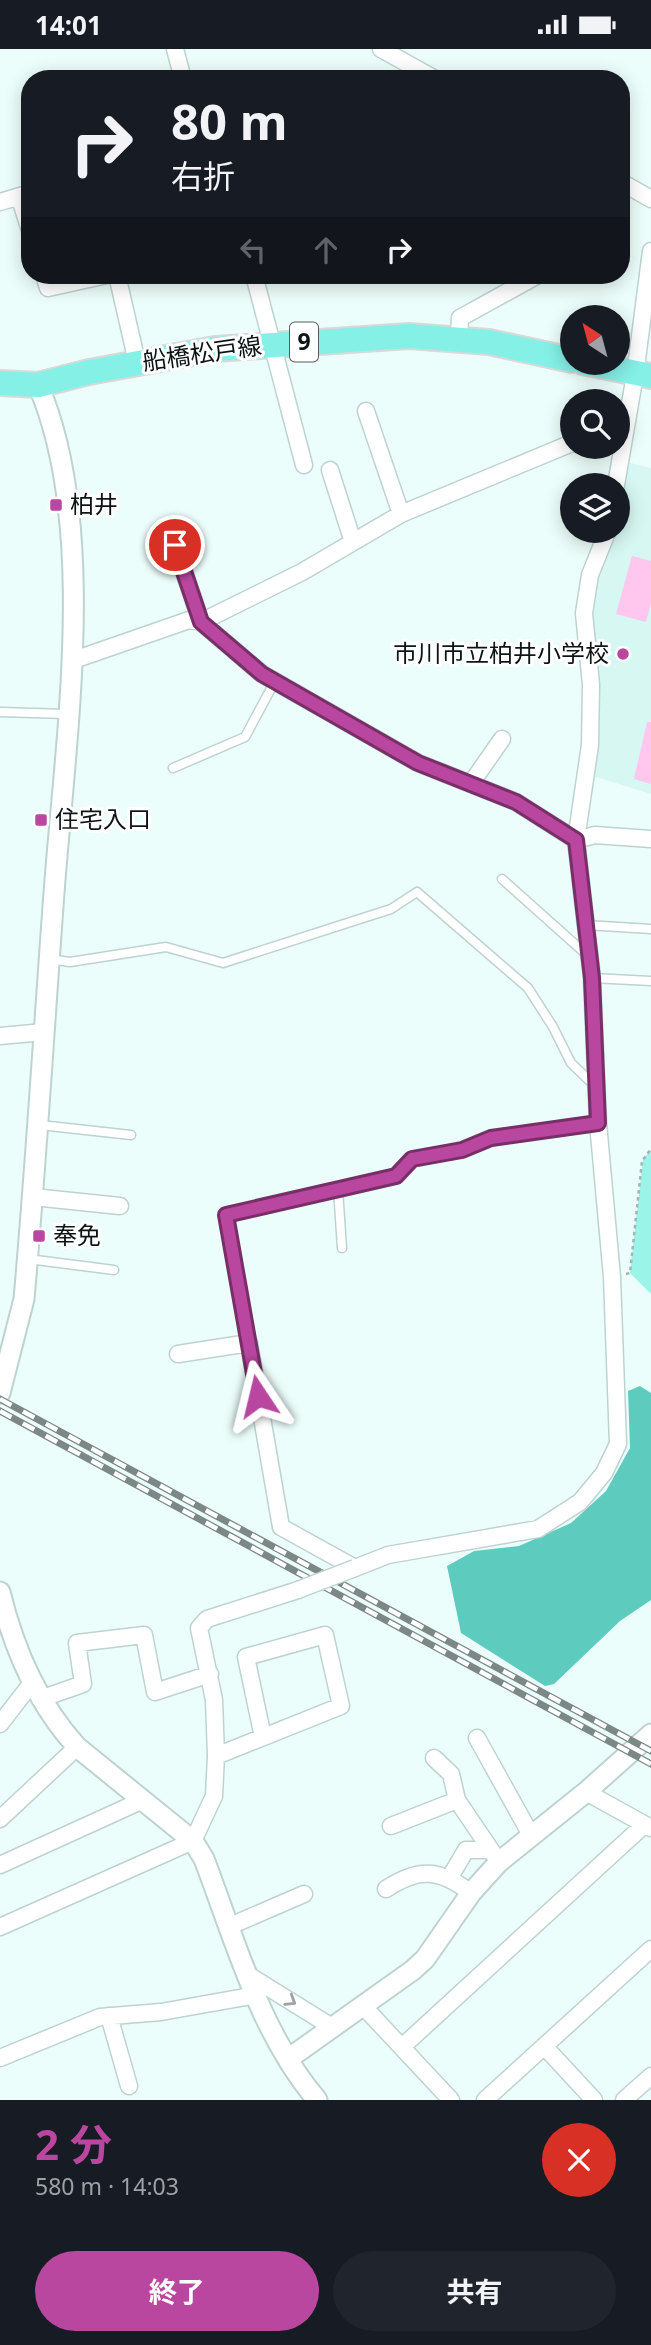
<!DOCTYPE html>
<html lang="ja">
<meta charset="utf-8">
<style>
body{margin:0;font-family:"Noto Sans","Noto Sans JP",sans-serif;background:#20242c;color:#f1f3f6;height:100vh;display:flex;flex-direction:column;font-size:26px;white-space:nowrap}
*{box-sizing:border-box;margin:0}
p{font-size:23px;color:#9ea1a6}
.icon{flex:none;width:38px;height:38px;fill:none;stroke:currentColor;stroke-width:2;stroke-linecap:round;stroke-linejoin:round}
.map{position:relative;height:2051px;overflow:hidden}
.sheet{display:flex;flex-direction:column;background:#171b24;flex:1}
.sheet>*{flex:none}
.guide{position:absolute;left:21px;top:21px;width:609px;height:214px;border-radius:28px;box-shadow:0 4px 18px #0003;background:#171b24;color:#f1f3f6;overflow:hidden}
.needle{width:46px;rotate:324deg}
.buttons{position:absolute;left:560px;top:256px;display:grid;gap:14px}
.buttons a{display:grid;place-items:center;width:70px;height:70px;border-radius:50%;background:#171b24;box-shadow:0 4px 18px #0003;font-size:35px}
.pin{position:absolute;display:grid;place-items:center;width:60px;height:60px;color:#fff;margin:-30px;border:4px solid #fff;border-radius:50%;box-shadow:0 2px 7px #0007}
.me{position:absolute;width:77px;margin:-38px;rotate:350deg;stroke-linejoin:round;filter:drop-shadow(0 0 5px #0008)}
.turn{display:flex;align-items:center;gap:24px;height:147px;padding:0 35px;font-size:32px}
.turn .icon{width:91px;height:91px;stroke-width:2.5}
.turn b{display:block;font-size:49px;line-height:60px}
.lanes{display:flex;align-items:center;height:66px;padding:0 35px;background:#0003;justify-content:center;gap:35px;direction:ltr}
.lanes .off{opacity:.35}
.round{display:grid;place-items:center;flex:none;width:74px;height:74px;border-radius:37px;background:#20242c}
.headline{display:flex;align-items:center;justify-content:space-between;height:119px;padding:0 35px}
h1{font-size:42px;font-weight:700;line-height:52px;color:#b9469f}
.primary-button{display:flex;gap:14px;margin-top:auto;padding:14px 35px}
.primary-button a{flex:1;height:80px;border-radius:42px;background:#b9469f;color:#fff;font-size:28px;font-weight:700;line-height:80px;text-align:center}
.primary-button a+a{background:#20242c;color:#f1f3f6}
.status{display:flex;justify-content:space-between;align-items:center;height:49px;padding:0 35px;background:#171b24;direction:ltr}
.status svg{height:19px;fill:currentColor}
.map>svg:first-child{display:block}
.built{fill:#d7f8f2}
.green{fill:#9af4e8}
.forest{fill:#5dccbf}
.building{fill:#ffc6ee}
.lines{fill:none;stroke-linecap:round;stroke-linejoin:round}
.service-casing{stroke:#bdd3d0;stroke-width:11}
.minor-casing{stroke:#bdd3d0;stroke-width:19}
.tertiary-casing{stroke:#bdd3d0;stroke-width:23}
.primary-casing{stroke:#d8dad9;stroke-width:28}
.path{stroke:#a5b4b2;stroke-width:2.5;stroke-dasharray:3.5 3.5;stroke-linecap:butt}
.service{stroke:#fff;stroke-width:8}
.minor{stroke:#fff;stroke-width:16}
.tertiary{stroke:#fff;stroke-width:19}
.primary{stroke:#85f0e6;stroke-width:24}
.rail-casing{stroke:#7b8886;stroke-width:7}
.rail{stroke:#fff;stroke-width:4.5;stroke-dasharray:13;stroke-linecap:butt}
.minor-bridge-casing{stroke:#bdd3d0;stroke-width:19;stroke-linecap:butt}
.minor-bridge{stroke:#fff;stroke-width:16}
.oneway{stroke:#9ea1a1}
.route-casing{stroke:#782e67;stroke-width:18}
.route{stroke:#b9469f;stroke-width:12}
.poi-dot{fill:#b9469f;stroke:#fff;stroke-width:2.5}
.labels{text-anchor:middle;stroke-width:6;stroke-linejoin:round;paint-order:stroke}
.shield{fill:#fff;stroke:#565b5a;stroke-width:2}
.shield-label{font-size:23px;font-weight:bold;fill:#0d1514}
.street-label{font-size:24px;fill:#0d1514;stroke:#fff}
.poi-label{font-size:24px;fill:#0d1514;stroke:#fff;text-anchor:start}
</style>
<div class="status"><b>14:01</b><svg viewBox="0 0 49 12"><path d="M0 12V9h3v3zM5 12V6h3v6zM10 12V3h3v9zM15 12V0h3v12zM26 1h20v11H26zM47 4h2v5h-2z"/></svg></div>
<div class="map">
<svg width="651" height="2051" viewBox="0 0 651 2051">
<rect width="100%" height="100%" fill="#ecfefb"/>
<path class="built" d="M627 413 651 419V745L593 727 590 571 597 535 613 481H618V460Z"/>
<path class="green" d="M651 1101V1245L630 1224 643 1110Z"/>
<path class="forest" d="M640 1337 651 1344V1551L620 1572 554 1635 545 1637 461 1584 447 1517 474 1502 519 1497 571 1474 606 1442 630 1399 628 1342Z"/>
<path class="building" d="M632 507 651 512V554L646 573 616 565Z
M647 673H651V735L634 730Z"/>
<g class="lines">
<defs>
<path id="service" d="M0 663 67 665
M173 719 245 688 275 632
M502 830 586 905
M586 876 651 880
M49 910 70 913 166 898 223 914 391 860 417 843 528 939 553 978 571 1014 594 1036
M592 929 651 932
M40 1076 131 1086
M338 1140 342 1199
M28 1210 114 1221
M249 1294 226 1165 396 1127 412 1110 462 1101 491 1089 598 1074"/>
<path id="minor" d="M175 0 183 30
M381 0 435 30
M621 133 651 150
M19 147 30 181
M0 153 30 144
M44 226 48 239 107 226
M117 226 137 313
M254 226 304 416
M459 289 460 269 538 226
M366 362 401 465
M330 421 353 493
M616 436 635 326 651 202
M175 496 201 573 302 523 401 465 572 394
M71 612 189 571 201 573 262 625 418 714 516 753 576 791 595 786 651 790
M472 733 502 690
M0 987 44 983
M33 1148 120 1157
M178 1305 249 1294 281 1478 355 1519 388 1506 538 1480 580 1453 604 1424 618 1395 612 1228 598 1074 592 929 576 791 590 696 591 636 584 564 590 526 608 481
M40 1650 83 1635 77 1594 144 1586 155 1643 210 1625
M0 1675 31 1635
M477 1689 531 1786
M216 1707 341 1657 325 1586 246 1608 263 1688
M434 1709 451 1725 457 1751
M586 1743 651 1779
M0 1770 77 1698
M391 1777 457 1751 499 1813
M0 1816 143 1751
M450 1828 466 1801H489
M386 1840C419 1818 440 1820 471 1844
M230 1877 304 1845
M0 1878 193 1792 214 1747 216 1707 214 1651 199 1579 207 1570 298 1541
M250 1927 332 1978
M363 1957 451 2051
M109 1967 129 2037
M403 1997 644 1776
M544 1997 594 2051
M0 2009 100 1968 161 1963 256 1946
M485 2051 651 1900
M624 2051 651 2027"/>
<path id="tertiary" d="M0 1344 24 1250C36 1115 44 979 54 844 65 692 99 477 38 336
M0 1543C14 1601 37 1654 77 1698L193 1792 204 1810C235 1891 260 1984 317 2051
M288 2010 413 1921 425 1910 471 1844 499 1813 586 1743 651 1685"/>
<path id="primary" d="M583 313 651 327
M0 334 38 336 89 323 215 300 409 287 489 293 572 311"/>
</defs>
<use href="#service" class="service-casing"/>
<use href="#minor" class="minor-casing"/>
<use href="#tertiary" class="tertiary-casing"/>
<use href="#primary" class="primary-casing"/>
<path class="path" d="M626 1225 630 1224 642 1112 651 1100"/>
<use href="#service" class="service"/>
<use href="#minor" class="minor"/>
<use href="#tertiary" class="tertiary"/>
<use href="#primary" class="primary"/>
<defs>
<path id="rail" d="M0 1350 651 1702
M0 1362 651 1715"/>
</defs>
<use href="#rail" class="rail-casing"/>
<use href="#rail" class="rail"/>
<defs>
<path id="minor-bridge" d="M298 1541 355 1519"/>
</defs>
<use href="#minor-bridge" class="minor-bridge-casing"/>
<use href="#minor-bridge" class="minor-bridge"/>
</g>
<defs><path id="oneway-chevron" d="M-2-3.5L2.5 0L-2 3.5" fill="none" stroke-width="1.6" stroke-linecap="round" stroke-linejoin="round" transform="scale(1.75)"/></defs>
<use class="oneway" href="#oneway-chevron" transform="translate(291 1952) rotate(32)"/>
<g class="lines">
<defs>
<path id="route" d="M175 496 201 573 262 625 418 714 516 753 576 791 592 929 598 1074 491 1089 462 1101 412 1110 396 1127 226 1166 258 1347"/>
</defs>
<use href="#route" class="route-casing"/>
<use href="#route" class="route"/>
</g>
<g class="poi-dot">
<rect x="49" y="449" width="14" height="14" rx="3.5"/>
<circle cx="623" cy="605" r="7"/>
<rect x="34" y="764" width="14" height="14" rx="3.5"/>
<rect x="32" y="1180" width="14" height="14" rx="3.5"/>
</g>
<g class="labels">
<rect class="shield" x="290" y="273.5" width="28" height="39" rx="5"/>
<g class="shield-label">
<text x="304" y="301">9</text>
</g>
<g class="street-label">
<text transform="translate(202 305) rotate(-8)" y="8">船橋松戸線</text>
</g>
<g class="poi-label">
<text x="70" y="464">柏井</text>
<text x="609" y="613" text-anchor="end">市川市立柏井小学校</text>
<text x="55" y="779">住宅入口</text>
<text x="53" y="1195">奉免</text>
</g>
</g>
</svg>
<div class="buttons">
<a><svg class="needle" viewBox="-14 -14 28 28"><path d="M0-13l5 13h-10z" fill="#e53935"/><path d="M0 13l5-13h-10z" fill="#9ea1a6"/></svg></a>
<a><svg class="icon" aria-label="search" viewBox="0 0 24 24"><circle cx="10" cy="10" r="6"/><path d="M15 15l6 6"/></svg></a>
<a><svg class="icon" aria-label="layers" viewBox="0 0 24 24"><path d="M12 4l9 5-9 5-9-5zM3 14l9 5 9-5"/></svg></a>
</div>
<div class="pin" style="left:175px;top:496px;background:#d93025"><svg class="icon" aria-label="arrive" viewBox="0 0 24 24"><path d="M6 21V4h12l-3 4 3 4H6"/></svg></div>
<svg class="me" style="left:258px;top:1347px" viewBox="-20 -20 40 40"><path d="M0-17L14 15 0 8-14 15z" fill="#b9469f" stroke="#fff" stroke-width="4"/></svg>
<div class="guide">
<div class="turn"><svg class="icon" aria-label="right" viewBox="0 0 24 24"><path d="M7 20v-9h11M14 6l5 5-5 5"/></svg><div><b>80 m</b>右折</div></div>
<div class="lanes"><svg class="icon off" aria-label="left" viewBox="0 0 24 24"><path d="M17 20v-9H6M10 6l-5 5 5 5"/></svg><svg class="icon off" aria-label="ahead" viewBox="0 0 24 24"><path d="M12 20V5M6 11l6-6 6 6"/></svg><svg class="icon" aria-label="right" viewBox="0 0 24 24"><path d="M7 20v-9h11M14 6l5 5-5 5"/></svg></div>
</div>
</div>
<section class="sheet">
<div class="headline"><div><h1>2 分</h1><p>580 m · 14:03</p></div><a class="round" style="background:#d93025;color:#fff"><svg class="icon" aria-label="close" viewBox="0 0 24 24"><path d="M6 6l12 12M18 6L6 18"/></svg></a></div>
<div class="primary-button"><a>終了</a><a>共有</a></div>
</section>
